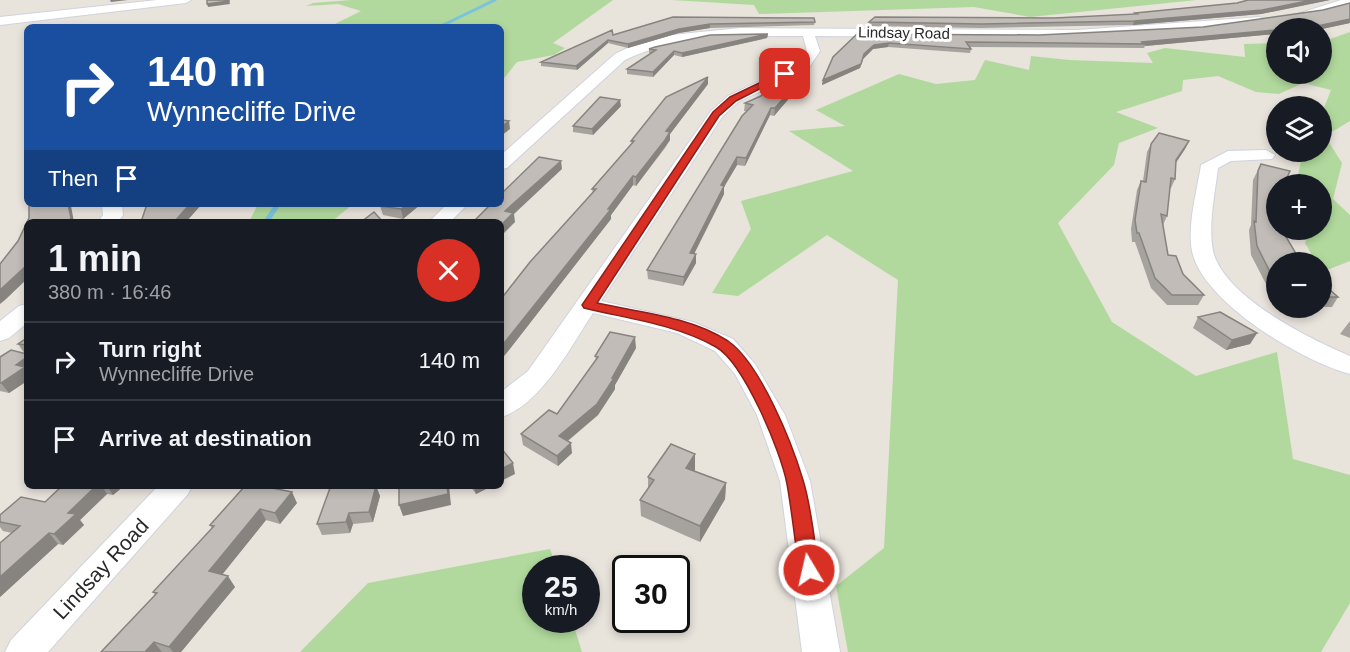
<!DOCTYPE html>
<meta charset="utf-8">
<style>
body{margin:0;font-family:Helvetica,sans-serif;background:#20242c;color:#f1f3f6;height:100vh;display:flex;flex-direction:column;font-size:22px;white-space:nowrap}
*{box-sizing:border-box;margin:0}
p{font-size:20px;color:#9ea1a6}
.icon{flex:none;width:33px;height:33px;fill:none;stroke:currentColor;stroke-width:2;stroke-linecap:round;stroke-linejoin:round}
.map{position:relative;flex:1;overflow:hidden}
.details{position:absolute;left:24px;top:219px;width:480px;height:270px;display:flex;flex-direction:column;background:#171b24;border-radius:9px;box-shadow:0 3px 9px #0003}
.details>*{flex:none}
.banner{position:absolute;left:24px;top:24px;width:480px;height:183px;border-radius:9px;box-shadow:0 3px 9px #0003;background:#1a4fa0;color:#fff;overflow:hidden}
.fabs{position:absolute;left:1266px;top:18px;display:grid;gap:12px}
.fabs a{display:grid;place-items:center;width:66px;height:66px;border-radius:50%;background:#171b24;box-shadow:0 3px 9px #0003;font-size:30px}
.speed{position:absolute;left:522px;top:555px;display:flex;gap:12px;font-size:30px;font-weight:700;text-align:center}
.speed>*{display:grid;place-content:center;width:78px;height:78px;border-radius:50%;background:#171b24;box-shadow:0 3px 9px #0003;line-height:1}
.speed small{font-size:15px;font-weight:400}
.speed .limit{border:3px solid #111;border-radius:9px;background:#fff;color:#111}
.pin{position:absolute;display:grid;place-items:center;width:51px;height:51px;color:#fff;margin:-26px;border-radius:12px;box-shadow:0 3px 9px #0006}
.me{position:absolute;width:66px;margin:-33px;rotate:351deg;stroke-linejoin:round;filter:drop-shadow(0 0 4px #0008)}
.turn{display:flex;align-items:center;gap:21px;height:126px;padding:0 24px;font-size:27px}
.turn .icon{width:78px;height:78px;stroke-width:2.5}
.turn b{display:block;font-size:42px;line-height:51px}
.then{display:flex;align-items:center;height:57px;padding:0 24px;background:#0003;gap:12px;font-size:22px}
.round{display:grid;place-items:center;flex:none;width:63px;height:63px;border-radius:32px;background:#20242c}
.summary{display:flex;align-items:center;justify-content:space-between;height:102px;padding:0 24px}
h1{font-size:36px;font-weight:700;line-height:45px}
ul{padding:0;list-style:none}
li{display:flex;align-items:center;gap:18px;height:78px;padding:0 24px;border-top:2px solid #363941}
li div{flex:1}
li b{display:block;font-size:22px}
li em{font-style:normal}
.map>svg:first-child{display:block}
.green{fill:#b1d99d}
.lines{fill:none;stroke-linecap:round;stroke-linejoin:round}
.stream-far1{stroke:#7ac3de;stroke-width:3}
.stream{stroke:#7ac3de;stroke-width:5}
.minor-casing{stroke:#d0d3df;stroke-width:2}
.minor{fill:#fff;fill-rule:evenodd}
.wall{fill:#a6a29d}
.shaded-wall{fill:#878480}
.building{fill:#c1bcb7;stroke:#878480;stroke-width:1.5}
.route{fill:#d93025;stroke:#8d1f18;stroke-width:1.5}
.labels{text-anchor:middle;stroke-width:6;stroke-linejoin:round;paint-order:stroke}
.far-street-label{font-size:15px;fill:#282828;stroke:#fff}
.near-street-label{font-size:21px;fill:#282828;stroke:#fff}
</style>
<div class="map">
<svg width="1350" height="652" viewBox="0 0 1350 652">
<rect width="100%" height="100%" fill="#e8e3db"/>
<path class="green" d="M351 0H1197L1030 17 974 7 759 14 754 5 672 0H613L553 43 565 48 554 55 517 62 501 82V27H329L361 11 338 4 306 6 313 3Z
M1350 32V121L1325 136 1342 163 1333 199 1350 215V261L1322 272V262H1316L1305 243 1310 230H1322V184H1304L1298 175 1303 152H1322V113L1331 90 1303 83 1279 94 1256 92 1218 76 1183 80 1182 91 1116 112 1158 128 1119 143 1114 165 1058 223 1112 322 1196 376 1277 352 1293 459 1350 475V603L1321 652H848L836 586 884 548 898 280 827 235 738 296 712 293 751 229 741 201 853 171 789 131 845 126 816 110 899 74 936 84 975 80 985 60 1029 70 1031 56 1069 60 1153 63 1147 53 1165 48 1245 57 1244 44 1276 43V74H1322V42Z
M258 204H353L331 222H249Z
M550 549 557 568H536V620H572L582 652H300L368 583Z"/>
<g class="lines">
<path class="stream-far1" d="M439 27 495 0"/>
<path class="stream" d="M266 222 278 204"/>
<defs>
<path id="minor" d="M157 0H191L186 3 0 25V17Z
M1341 0H1350V4L1300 18 1294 15Z
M1260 17 1266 21 1264 23 1077 38 815 36 820 51 808 69 738 102 722 117 601 301 693 322 733 339 755 364 785 415 810 481 840 652H802L780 481 757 415 735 374 715 351 677 333 593 313C571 346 541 405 501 417V392L528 371 711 111 728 96 798 63 807 51 803 36C743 36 680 33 625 60L507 168 501 169V155L615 54 638 43 671 35 740 28 1077 30Z
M1266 150 1275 155 1272 159 1231 161 1218 168C1215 193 1208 225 1213 251 1224 297 1310 339 1350 356V374C1303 362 1202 302 1192 251 1187 225 1197 191 1201 165L1228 151Z
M102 204H122L123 215 118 222H98L103 215Z
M447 204H468L450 222H429Z
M27 304V323L9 338 0 341V321L19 306Z
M158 486H192L188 494 48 652H5L11 640Z"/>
</defs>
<use href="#minor" class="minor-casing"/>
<use href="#minor" class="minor"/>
</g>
<path class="wall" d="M1248 0H1330L1261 14 1133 25 981 28 869 26V22L1054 18 1134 14 1135 13 1237 3Z
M1350 3V23L1322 29 1276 28V34L1145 46 1144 48 970 47 971 49 970 53 888 47 873 49 863 59 860 68 822 85 823 80 857 34 1039 35 1203 27 1323 10Z
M673 17 815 22 814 25 710 28 679 33 628 48 608 43 577 70 541 66V62L613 35Z
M768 34 767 38 682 57 674 55 653 77 627 74V69L651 53H649V49Z
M789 81V83L803 82 774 116 770 115 745 166 737 165 724 187V194L694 254 696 263 683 286 648 279 647 270 747 111H744L745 103Z
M708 84 670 134V140L665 148 636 186 633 185 611 215V219L505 355 593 193 592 189 632 144 631 141Z
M621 106 593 135 573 132V126Z
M1189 141 1185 149 1176 163 1175 179 1171 188H1170L1167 216 1163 225 1168 255 1183 274 1204 295 1198 305H1167L1151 288 1135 242H1132L1131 229 1137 190 1141 181H1143L1147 152 1151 144Z
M1261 164 1276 184V294L1267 286 1251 255 1249 230 1251 225 1253 180Z
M421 204 403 219 383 215 380 206Z
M1322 283 1338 297 1332 307H1322Z
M1198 317 1257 333 1250 344 1226 350 1193 328Z
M1350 321V338L1340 334Z
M27 338V354H25L18 344Z
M636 348 615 385V389L598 415 568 441 572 453 558 466 523 445 521 434 557 414 596 360 595 356Z
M27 354V381L9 393 0 391V357Z
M695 454 694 471 726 483 725 499 700 542 641 516 640 500 648 489V477Z
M62 486H124L113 495 107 494 80 520 84 525 63 545 58 544 0 597V543L12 533 3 531 0 527V515L45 502Z
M245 486 297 503 280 524 266 520 222 575 235 587 181 652H101L155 595 153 592 212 529 210 525Z
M362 486H376L380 496 373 522 353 524 350 533 322 535 317 524Z
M470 486H492L476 494Z"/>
<path class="shaded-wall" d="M110 0H128L111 2Z
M229 0 230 4 208 7 207 4Z
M1312 0H1330L1261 14 1133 25 1134 21Z
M1350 19V23L1322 29 1289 28Z
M710 24V28L679 33 628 48V44L679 29Z
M1276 30V34L1145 46 1146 44 1141 42Z
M768 34 767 38 682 57V53Z
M608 40V43L577 70 576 66Z
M889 43 888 47 873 49 863 59 860 68 822 85 823 80 864 54 874 45Z
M674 51V55L653 77V72Z
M790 74 789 81 783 92 784 85Z
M804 75 803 82 774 116 775 108Z
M708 77V84L670 134V140L636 186V177L666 131Z
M620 100 621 106 593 135 592 129Z
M771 108 770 115 745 166 746 158Z
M509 121 510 129 501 136V127Z
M1189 141 1185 149 1172 168 1176 160Z
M737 157V165L724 187V194L690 262V253L721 185Z
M561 161 562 169 514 214 515 222 501 236V225L505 211Z
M633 176V185L611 215V219L505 355 501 359V347Z
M68 204H79L71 206 74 222H68Z
M190 204H202L186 222H174Z
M408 204H421L403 219 401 209Z
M696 254V263L683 286 684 277Z
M27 265V279L5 300 0 304V290Z
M1257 333 1250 344 1226 350 1232 340Z
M635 337 636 348 615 385V389L598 415 560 447 559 436 612 378Z
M27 357V381L9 393 1 383 16 365Z
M571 443 572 453 558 466 557 456Z
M695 454V470L686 483V468Z
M513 463 515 474 501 481V469Z
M726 483 725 499 700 542V526Z
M96 486H102L107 494 80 520 84 525 63 545 54 534 68 513Z
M107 486H124L113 495Z
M376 486 380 496 373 522 369 512Z
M447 486H449L451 505 403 516 399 505Z
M474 486H492L476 494Z
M292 492 297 503 280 524 275 513Z
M260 509 266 520 216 582 209 571Z
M349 513 353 524 350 533 346 522Z
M49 533 58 544 0 597V577Z
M228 576 235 587 181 652H173L169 647Z
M154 642 162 652H145Z"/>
<path class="building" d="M207 0H229V1L207 4Z
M1248 0H1312L1262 10 1134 21 982 24 869 22 875 17 1054 18 1137 14 1135 13 1237 3Z
M1350 3V19L1322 25 1289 28H1276V30L1141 42 1146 44 966 42 971 49 889 43 874 45 864 54 861 64 823 80 833 57 857 34 1039 35 1203 27 1323 10Z
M673 17 814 18 815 22 710 24 679 29 628 44 608 40 576 66 541 62 612 30 613 35Z
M768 34 682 53 674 51 653 72 627 69 656 50 649 49 655 47 710 35Z
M790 74 784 85 804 75 775 108H771L746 158 737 157 721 185 724 186 690 253 696 254 684 277 647 270 742 116 753 105 745 103 761 96 777 79Z
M708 77 666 131 670 132 665 140 636 177 633 176 608 209H611L501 347V299L530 262 596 189H592L634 141H631L666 97Z
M600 97 620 100 592 129 573 126Z
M501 120 509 121 501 127Z
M1159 133 1189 141 1176 160 1175 179 1171 178 1167 216 1161 214 1168 255 1176 256 1183 274 1204 295H1172L1155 278 1139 233H1137L1135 220 1141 181 1146 182 1151 144Z
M539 157 561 161 505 211 513 213 501 225V222H473L491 204H501V194Z
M1261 164 1290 171 1286 180V184H1276V217H1274L1276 220V230H1282L1301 262H1276V279L1272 276 1257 246 1254 221 1256 222 1258 171Z
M29 204H68L71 218 68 222H27L29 218Z
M147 204H190L174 222H141Z
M383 204H408L401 209 380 206Z
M374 212 383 222H361Z
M27 222V265L0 290V264L18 241Z
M1322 283 1338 297H1322Z
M1220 312 1257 333 1232 340 1198 317Z
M610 332 635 337 612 378H614L597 404 559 436 571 443 557 456 521 434 549 410 557 414 598 357 595 356Z
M27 338V345L18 344Z
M11 350 27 354V357L16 365 25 367 1 383H0V357Z
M671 444 695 454 686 468 726 483 700 526 640 500 654 480 648 477Z
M501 448 513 463 501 469Z
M62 486H96L68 513 76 514 54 534 49 533 0 577V543L20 526 0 522V515L21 497 45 502Z
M245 486H262L292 492 275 513 260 509 209 571 228 576 169 647 154 642 145 652H101L157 593 153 592 214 526 210 525Z
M362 486H376L369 512 349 513 346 522 317 524 330 488Z
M399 486H447L448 494 399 505Z"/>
<path class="route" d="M782 72 789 74 736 101 719 116 597 303C639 312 691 317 728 341 760 363 792 443 803 480 812 509 814 541 819 570L816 576 809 578 802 576 799 570C795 541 792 512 787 484 781 452 744 363 716 347 675 324 629 319 584 308L582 305 713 112 730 97Z"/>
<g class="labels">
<g class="far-street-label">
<text transform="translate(904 33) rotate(1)" y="5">Lindsay Road</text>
</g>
<g class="near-street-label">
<text transform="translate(101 569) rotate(-47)" y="7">Lindsay Road</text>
</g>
</g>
</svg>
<div class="fabs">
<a><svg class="icon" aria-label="sound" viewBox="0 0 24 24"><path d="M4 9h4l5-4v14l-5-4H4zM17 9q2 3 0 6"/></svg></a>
<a><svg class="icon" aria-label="layers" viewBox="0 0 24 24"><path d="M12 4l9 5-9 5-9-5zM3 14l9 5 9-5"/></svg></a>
<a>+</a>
<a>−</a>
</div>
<div class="speed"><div>25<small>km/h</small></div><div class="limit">30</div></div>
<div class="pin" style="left:785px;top:74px;background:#d93025"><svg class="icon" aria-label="arrive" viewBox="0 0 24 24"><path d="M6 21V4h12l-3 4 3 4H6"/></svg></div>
<svg class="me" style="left:809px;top:570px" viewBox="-20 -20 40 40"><circle r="17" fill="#d93025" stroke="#fff" stroke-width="3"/><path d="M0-11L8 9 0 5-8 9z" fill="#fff"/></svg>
<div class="banner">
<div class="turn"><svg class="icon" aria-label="right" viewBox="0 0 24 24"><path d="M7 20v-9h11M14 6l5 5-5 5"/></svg><div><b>140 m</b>Wynnecliffe Drive</div></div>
<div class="then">Then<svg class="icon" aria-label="arrive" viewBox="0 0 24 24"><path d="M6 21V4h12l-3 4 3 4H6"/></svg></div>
</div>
<section class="details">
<div class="summary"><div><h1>1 min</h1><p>380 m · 16:46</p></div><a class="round" style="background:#d93025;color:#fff"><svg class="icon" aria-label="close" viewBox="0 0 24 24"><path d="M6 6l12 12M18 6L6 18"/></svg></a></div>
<ul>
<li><svg class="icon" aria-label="right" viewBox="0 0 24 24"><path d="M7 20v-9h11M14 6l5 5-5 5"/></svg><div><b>Turn right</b><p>Wynnecliffe Drive</p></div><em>140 m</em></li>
<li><svg class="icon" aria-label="arrive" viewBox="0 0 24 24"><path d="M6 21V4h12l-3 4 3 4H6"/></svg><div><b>Arrive at destination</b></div><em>240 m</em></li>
</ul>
</section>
</div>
